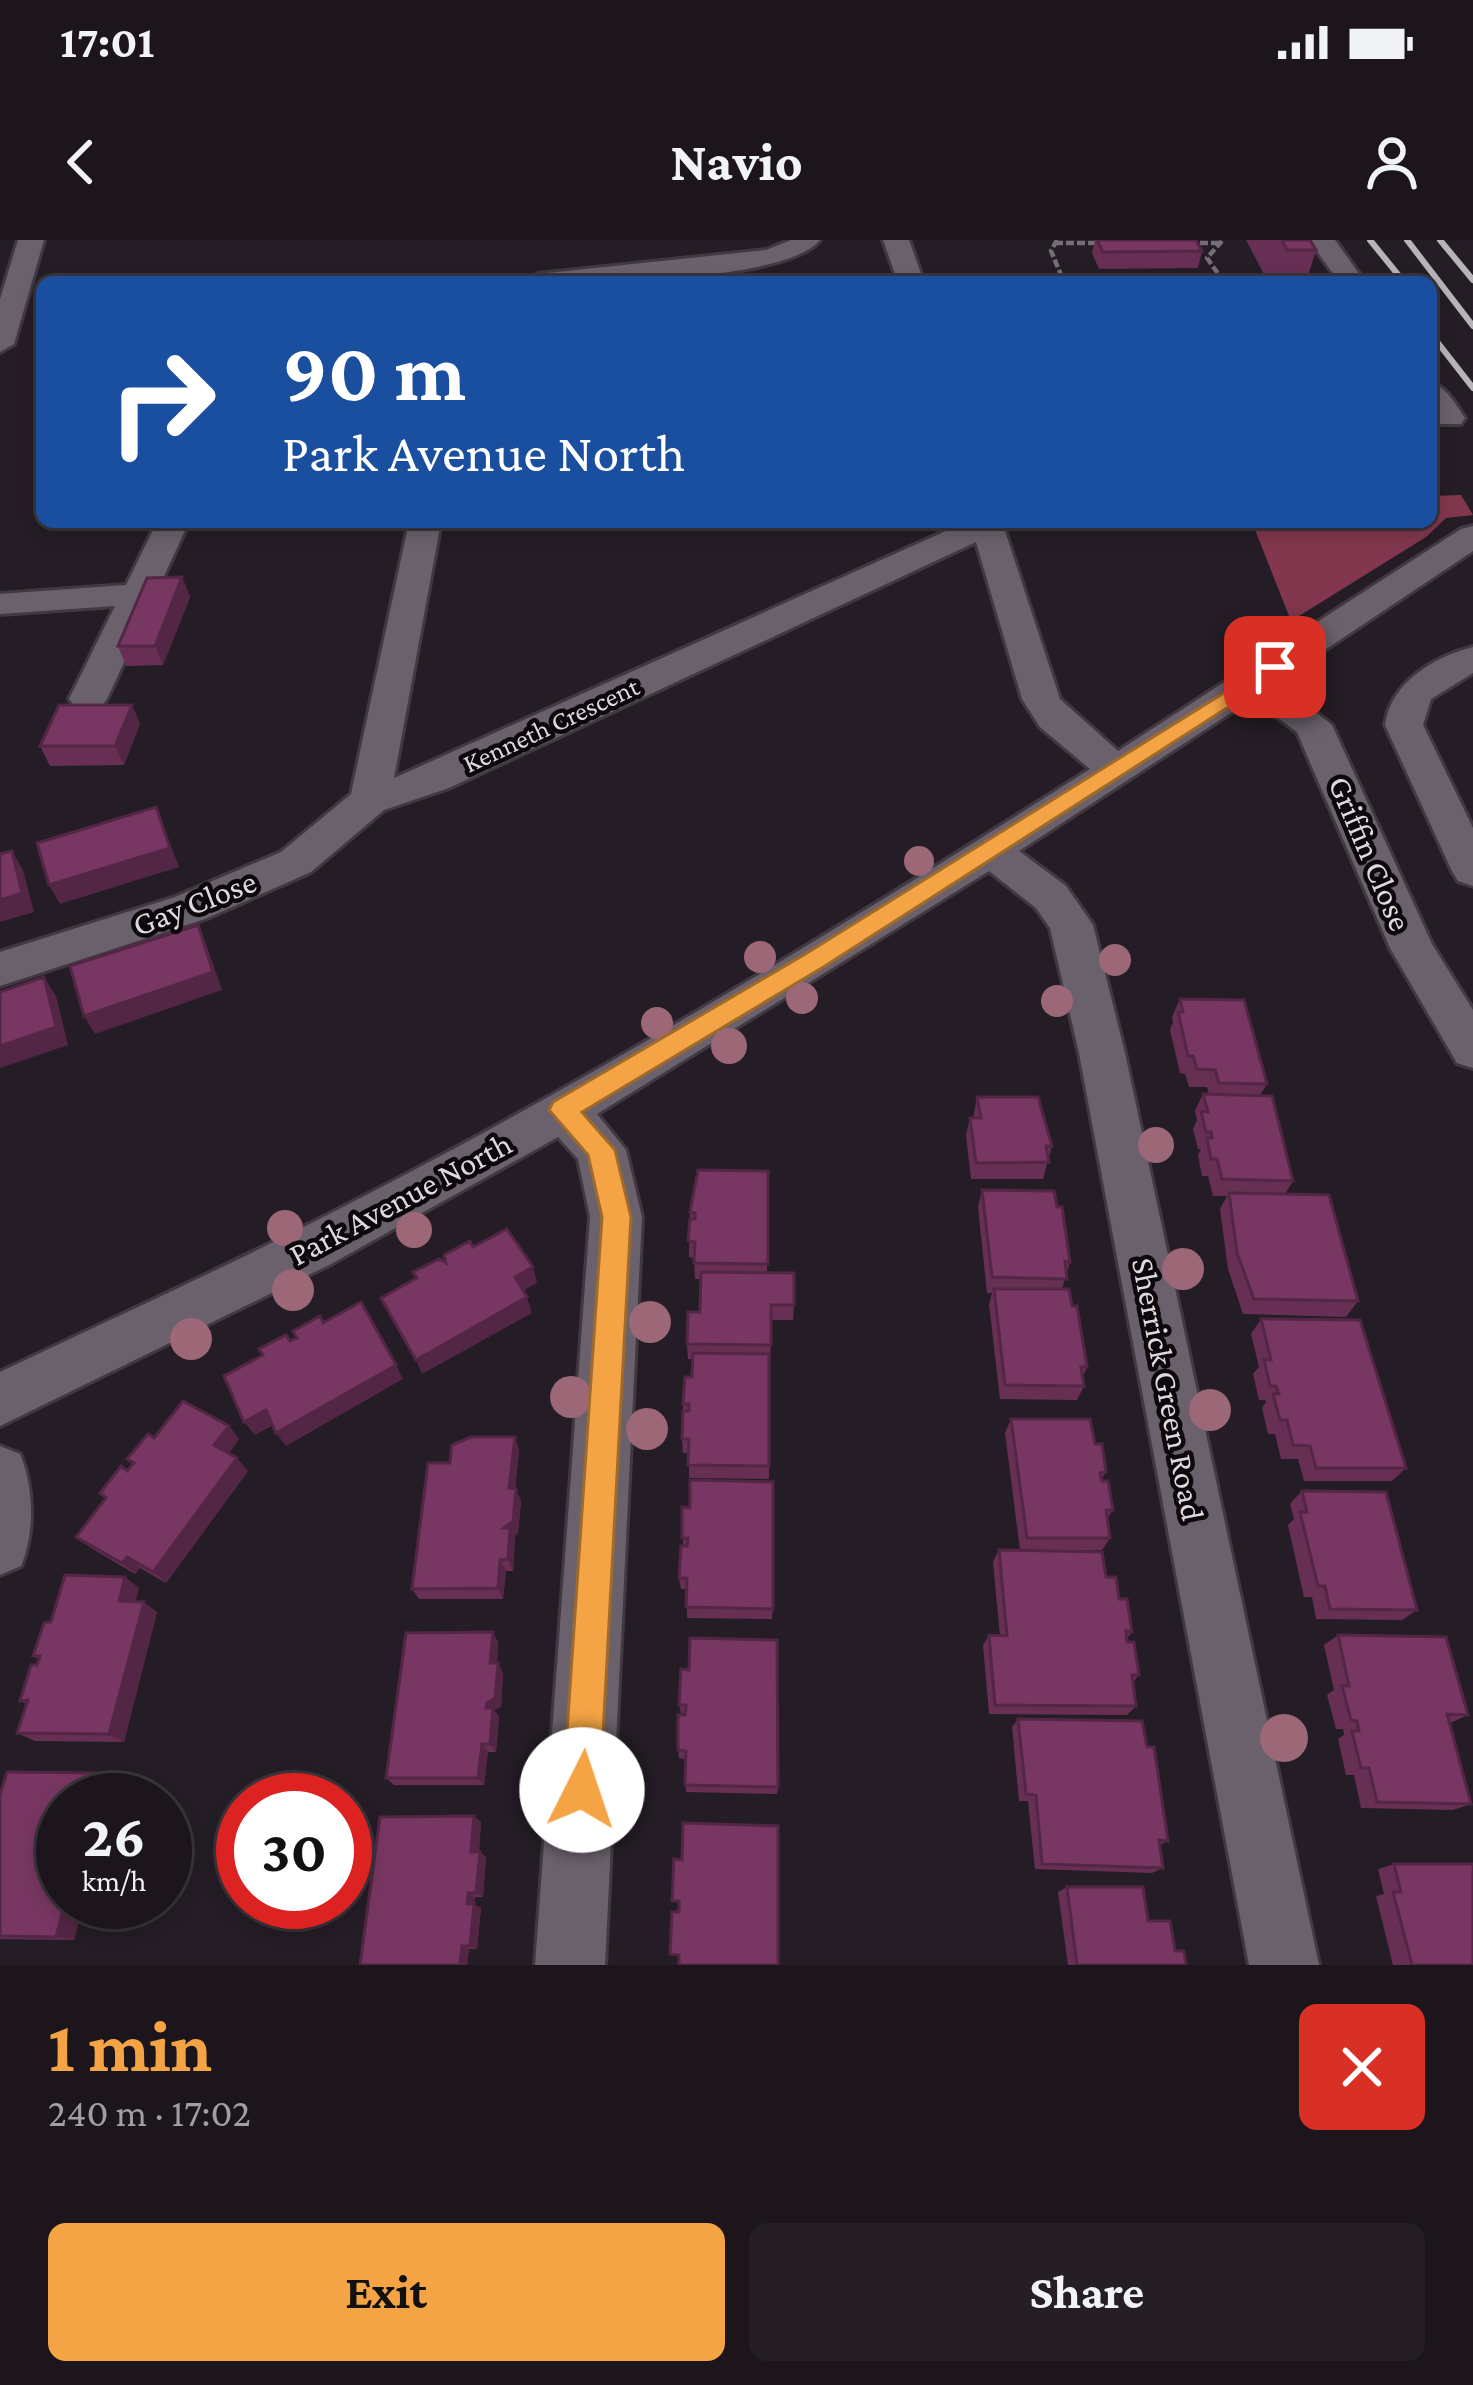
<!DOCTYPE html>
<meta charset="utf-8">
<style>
body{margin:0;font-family:"Crimson Pro",serif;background:#251f25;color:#f1f3f6;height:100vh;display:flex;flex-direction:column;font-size:45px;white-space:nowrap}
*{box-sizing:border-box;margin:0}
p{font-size:39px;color:#a09fa3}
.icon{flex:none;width:66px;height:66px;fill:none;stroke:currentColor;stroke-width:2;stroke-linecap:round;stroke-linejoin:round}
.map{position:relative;height:1725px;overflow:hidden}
.sheet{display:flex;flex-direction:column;background:#1c161c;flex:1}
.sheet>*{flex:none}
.hud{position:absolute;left:36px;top:36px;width:1401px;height:252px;border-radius:18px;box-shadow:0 6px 18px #0003,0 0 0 3px #3a353b;background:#1a4fa0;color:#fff;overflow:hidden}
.speed{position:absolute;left:36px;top:1533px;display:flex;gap:24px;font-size:60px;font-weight:700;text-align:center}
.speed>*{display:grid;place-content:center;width:156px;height:156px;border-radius:50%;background:#1c161c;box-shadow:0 6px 18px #0003,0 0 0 3px #3a353b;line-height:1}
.speed small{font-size:30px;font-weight:400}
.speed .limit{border:18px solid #d22;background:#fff;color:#111}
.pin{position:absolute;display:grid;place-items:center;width:102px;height:102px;color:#fff;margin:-51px;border-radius:24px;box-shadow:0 6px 18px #0006}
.me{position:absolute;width:132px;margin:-66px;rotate:4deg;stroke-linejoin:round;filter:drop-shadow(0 0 9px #0008)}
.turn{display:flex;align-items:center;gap:42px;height:252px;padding:0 48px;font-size:54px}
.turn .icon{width:156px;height:156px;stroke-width:2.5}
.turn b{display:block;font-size:84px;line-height:102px}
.round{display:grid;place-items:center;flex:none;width:126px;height:126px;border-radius:18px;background:#251f25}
.overview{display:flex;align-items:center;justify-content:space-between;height:204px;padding:0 48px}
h1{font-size:72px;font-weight:700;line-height:90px;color:#f4a444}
.button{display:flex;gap:24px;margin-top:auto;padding:24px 48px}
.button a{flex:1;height:138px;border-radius:18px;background:#f4a444;color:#111;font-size:48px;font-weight:700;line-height:138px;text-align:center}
.button a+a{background:#251f25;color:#f1f3f6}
.status{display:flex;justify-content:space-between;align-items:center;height:84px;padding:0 60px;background:#1c161c;direction:ltr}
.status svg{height:33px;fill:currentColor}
header{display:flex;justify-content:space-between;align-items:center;height:156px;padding:0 48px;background:#1c161c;font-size:54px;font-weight:700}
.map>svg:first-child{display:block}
.forest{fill:#82374e}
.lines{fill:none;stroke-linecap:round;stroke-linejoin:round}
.minor-casing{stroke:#403941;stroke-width:6}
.path{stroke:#756e76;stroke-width:4.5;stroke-dasharray:8 3;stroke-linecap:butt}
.minor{fill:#6a616c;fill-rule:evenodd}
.rail{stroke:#b8b3b9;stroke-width:6}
.tree{fill:#9c6777}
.wall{fill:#672f54}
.shaded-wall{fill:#542645}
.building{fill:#783762;stroke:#542645;stroke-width:3}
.route{fill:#f4a444;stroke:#9f6b2c;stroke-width:3}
.labels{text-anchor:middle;stroke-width:9;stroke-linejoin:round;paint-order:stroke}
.far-street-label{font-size:27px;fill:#ded9df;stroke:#0c080c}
.street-label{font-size:33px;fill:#ded9df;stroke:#0c080c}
</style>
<div class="status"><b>17:01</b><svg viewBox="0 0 49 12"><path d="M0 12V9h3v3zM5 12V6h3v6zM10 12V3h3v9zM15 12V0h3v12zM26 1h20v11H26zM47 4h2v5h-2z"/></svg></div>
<header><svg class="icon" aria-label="back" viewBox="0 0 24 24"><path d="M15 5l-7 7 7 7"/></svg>Navio<svg class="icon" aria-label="person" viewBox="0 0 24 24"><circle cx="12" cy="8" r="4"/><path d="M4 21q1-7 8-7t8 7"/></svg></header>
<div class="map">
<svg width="1473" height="1725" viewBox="0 0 1473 1725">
<rect width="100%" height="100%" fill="#251d26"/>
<path class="forest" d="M1461 255 1473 275 1446 278 1426 297 1291 381 1252 282H1431V256Z"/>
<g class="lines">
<defs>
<path id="minor" d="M18 0H44L14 104 0 112V59Z
M791 0H820C784 43 584 42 525 42L538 34 766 10Z
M883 0H909L924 42H898Z
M1309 0H1335L1365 42H1339Z
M1431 143C1447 147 1456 165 1465 178L1461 184H1439L1431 173Z
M157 282H189L107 459 101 467H75L69 459 115 366 0 374V354L126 345Z
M409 282H441L394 538 966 282H1002L1060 459 1118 511 1461 289 1473 286V311L1271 446 1290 452 1332 485 1432 704 1473 770V828L1457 823 1390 708 1297 492 1264 468 1246 463 1019 611 1066 646 1093 685 1125 813 1319 1725H1249L1079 813 1050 688 1036 668 989 631 597 874 626 910 642 977 605 1725H535L590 977 578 919 558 897 331 1024 0 1186V1132C115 1077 231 1025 345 966 601 835 848 683 1090 529L1040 487 1022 459 976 302 449 548 384 570 311 632 205 679 0 746V712L175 657 281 612 351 554Z
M1473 407V433L1431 459 1423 485 1473 588V646L1458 641 1452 631 1385 485C1391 442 1434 417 1473 407Z
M0 1206 20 1214C34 1247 35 1293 21 1326L0 1335Z"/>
</defs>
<use href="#minor" class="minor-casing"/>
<path class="path" d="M1057 0 1051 11 1064 42
M1222 1 1207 18 1224 42
M1055 3H1102
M1189 3H1220"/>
<use href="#minor" class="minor"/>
<path class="rail" d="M1370 0 1404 42
M1407 0 1473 86
M1440 0 1473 40
M1431 94 1473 148"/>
</g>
<g class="tree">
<circle cx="919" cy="621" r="15"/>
<circle cx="760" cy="717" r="16"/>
<circle cx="1115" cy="720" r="16"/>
<circle cx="802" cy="758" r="16"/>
<circle cx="1057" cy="761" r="16"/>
<circle cx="657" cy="783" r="16"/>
<circle cx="729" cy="806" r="18"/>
<circle cx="1156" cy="905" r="18"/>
<circle cx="285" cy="988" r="18"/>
<circle cx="414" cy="990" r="18"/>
<circle cx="1183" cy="1029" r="21"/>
<circle cx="293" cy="1050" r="21"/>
<circle cx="650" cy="1082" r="21"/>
<circle cx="191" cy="1099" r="21"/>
<circle cx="571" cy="1157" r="21"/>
<circle cx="1210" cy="1170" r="21"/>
<circle cx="647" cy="1189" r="21"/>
<circle cx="1284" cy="1498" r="24"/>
</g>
<path class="wall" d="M1095 0H1196L1202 11 1198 28 1099 29 1092 13Z
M1246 0H1310L1316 10 1306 42H1268Z
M182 337 190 357 163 425 126 426 118 406Z
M132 465 140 484 124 525 50 526 40 506Z
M1180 759 1267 844 1260 855 1293 941 1285 954 1358 1061 1346 1077 1243 1074 1228 1029 1220 969 1227 956H1213L1208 936H1202L1198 915 1201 909H1198L1193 889 1197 880 1195 871 1203 854H1209L1207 847H1189L1185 834 1180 833 1170 790 1173 782 1172 777Z
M977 857 1052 906 1043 939H971L966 895 970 878H973Z
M768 931 767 1033 794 1065 793 1080H771L769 1239 689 1238V1213H683L682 1199 683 1164 692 1137V1119H688L687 1104 700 1072 701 1039H695L694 1018 689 1017 690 972Z
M982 950 1057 967 1070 1022 1062 1049 1072 1066 1087 1127 1083 1136 1084 1146 1077 1160 1000 1159 989 1064 992 1053H987L978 967Z
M1261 1079 1406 1228 1392 1241H1304L1298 1219H1281L1275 1194H1268L1262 1168 1266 1162 1265 1160H1259L1253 1134 1259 1127 1251 1094Z
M1011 1179 1095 1204 1106 1232 1101 1240 1113 1270 1107 1279 1110 1298 1102 1310H1020L1005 1193Z
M229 1186 239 1199 229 1213 248 1231 166 1343 140 1328 135 1334 91 1308 76 1297 105 1258 100 1253 133 1225 127 1219 154 1198Z
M515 1197 519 1211 515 1249 521 1261 518 1293 514 1297 515 1300 513 1331H506L503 1359H419L412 1349 450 1223Z
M1302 1251 1417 1370 1402 1380 1316 1379 1312 1357H1304L1288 1285 1294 1279 1290 1264Z
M682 1267 773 1369 772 1379 687 1378V1349H681L679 1338 683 1306Z
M999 1310 1106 1337 1119 1359 1132 1392 1127 1398 1139 1435 1133 1442 1136 1466 1127 1475 989 1474 983 1405 989 1395 1000 1396 993 1322Z
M139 1348 135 1361 157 1372 124 1502 35 1501 17 1493 26 1464 20 1461 39 1419 33 1416 51 1382Z
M1338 1395 1468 1475 1450 1483 1471 1564 1453 1570 1361 1568 1354 1535H1346L1338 1499 1344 1495 1343 1489H1336L1327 1455 1334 1450 1324 1405Z
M498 1402 497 1423 503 1433 501 1467 494 1470 499 1477 496 1512H488L484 1545H394L386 1538Z
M681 1429 778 1547 777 1554 686 1552V1519L679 1518 678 1510 685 1473H681L679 1465Z
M1018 1479 1147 1507 1168 1601 1160 1605 1163 1628 1152 1633 1035 1629 1028 1561H1019L1012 1487Z
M99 1533 115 1540 110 1560H63V1662H84L74 1700 0 1699V1555Z
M481 1582 479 1612 486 1617 483 1657H475L474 1664 481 1668 477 1709H469L467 1725H360Z
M1394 1624 1473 1725H1393L1376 1656 1384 1654 1378 1629Z
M1067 1647 1148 1681 1186 1725H1068L1058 1652Z"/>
<path class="shaded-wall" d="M182 337 190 357 163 425 155 406Z
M132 465 140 484 124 525 115 506Z
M156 567 179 627 60 664 49 645Z
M12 611 23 630 34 672 0 682V660Z
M198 685 206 704 222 750 95 794 84 776Z
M44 737 56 756 68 805 0 828V806Z
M533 1027 537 1043 519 1053 515 1037Z
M527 1057 532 1073 422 1134 416 1120Z
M396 1125 403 1139 286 1206 276 1193Z
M266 1170 275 1184 255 1195 244 1182Z
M229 1186 239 1199 225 1219 214 1205Z
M515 1197 519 1211 514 1261 509 1248Z
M237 1218 248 1231 166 1343 153 1332Z
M516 1249 521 1261 518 1293 514 1297 515 1300 513 1331 508 1319 504 1288Z
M127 1317 140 1328 135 1334 122 1323Z
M500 1320 506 1331 503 1359 498 1348Z
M125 1337 139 1348 133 1371 119 1361Z
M144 1362 157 1372 124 1502 109 1494Z
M493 1392 498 1402 496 1433 490 1423Z
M498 1423 503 1433 501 1467 494 1470 499 1477 496 1512 490 1504 486 1468Z
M482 1504 488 1512 484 1545 478 1538Z
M99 1533 115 1540 110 1560H92Z
M474 1576 481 1582 478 1618 471 1612Z
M480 1612 486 1617 483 1657 476 1653Z
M468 1653 475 1657 474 1668 467 1664Z
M65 1662H84L74 1700 56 1697Z
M474 1664 481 1668 477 1709 470 1706Z
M462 1706 469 1709 467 1725H460Z"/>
<path class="building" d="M1097 0H1196L1202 11 1103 12Z
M1282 0H1310L1316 10H1287Z
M182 337 155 406H118L147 338Z
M59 465H132L115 506H40Z
M156 567 170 608 49 645 37 603Z
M12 611 22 653 0 660V614Z
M198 685 213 732 84 776 70 726Z
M44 737 56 787 0 806V752Z
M1180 759 1244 760 1267 844 1219 843 1215 830 1197 829 1193 816H1188L1178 772H1183Z
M1203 854 1272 856 1293 941 1222 939 1217 919H1211L1207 898H1212L1211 892H1206L1201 871 1208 872Z
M977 857H1038L1052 906H1046L1049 922 976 923 970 878H981Z
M698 930 768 931V1024L694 1023 695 1002 688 1001 690 979H695V973L690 972Z
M982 950 1054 951 1057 967H1062L1070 1022 1065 1021 1067 1039 992 1037Z
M1229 953 1329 955 1358 1061 1254 1059 1237 1013Z
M507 989 533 1027 515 1037 527 1057 416 1120 381 1058 417 1038 413 1032 439 1019 446 1023 444 1015 470 1001 473 1007Z
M701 1032 794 1033V1065H771V1105L687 1104 688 1072H700Z
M994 1049H1069L1072 1066H1077L1087 1127H1081L1084 1146 1005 1145Z
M361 1062 396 1125 276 1193 266 1170 244 1182 224 1136 263 1115 259 1109 286 1095 290 1101 297 1098 293 1091 320 1076 323 1083Z
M1261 1079 1360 1080 1406 1228H1316L1310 1206 1293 1205 1287 1180H1280L1273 1154H1279L1276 1146H1270L1264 1119 1271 1120Z
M693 1113 769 1114V1226L688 1225 689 1199H682L683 1171H689V1164H683L685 1137H692Z
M183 1161 229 1186 214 1205 237 1218 153 1332 127 1317 122 1323 76 1297 106 1258 100 1253 121 1226 127 1231 134 1223 127 1219 148 1194 154 1198Z
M1011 1179H1090L1095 1204H1102L1106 1232 1100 1233 1102 1241H1108L1113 1270H1106L1110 1298H1027Z
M471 1197H515L509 1248 516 1249 513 1281 504 1288H510L508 1319 500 1320 498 1348 412 1349 428 1223H450L452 1205Z
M690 1240 773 1242V1369L686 1367 687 1338H679L681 1306H687L688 1298H682V1267L690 1268Z
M1302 1251 1386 1252 1417 1370 1330 1369 1325 1346H1318L1300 1272H1307Z
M999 1310 1102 1312 1106 1337H1116L1119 1359H1127L1132 1392 1126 1391 1127 1402H1134L1139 1435H1132L1136 1466 995 1465 989 1395 1007 1396Z
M65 1335 125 1337 119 1361 144 1362 109 1494 17 1493 28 1460 20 1461 31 1425H37L40 1416H33L44 1383 51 1382Z
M493 1392 490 1423H498L495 1458 487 1463 486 1468H493L490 1504H482L478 1538H386L406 1393Z
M1338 1395 1446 1397 1468 1475 1447 1474 1471 1564 1377 1562 1369 1528H1361L1352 1491H1359L1357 1481 1351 1480 1342 1446H1349Z
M690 1398 777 1400 778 1547 685 1545 686 1511 678 1510V1475H685L686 1469V1465H679L681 1429 689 1430Z
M1018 1479 1142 1481 1147 1507H1154L1168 1601 1159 1600 1163 1628 1042 1624 1036 1555 1026 1554Z
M7 1532 99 1533 92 1560H63V1662H65L56 1697 0 1696V1555Z
M474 1576 471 1612H480L476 1653H468L467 1664H474L470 1706H462L460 1725H360L380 1577Z
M683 1583 778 1586V1725H679V1715L670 1714 672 1672H679V1661H672L674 1619 682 1620Z
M1394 1624H1473V1725H1412L1393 1652H1401Z
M1067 1647H1143L1148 1681H1170L1175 1711H1184L1186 1725H1077Z"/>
<path class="route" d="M1275 421 1283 423V432L825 726 582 872 615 910 631 977 600 1550 595 1563 582 1569 568 1563 563 1550 602 977 588 915 549 870 553 862 807 713Z"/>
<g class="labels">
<g class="far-street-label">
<text transform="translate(551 485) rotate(-25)" y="9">Kenneth Crescent</text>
</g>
<g class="street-label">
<text transform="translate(1371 613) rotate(67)" y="12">Griffin Close</text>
<text transform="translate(194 662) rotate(-21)" y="12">Gay Close</text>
<text transform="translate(400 958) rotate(-28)" y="12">Park Avenue North</text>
<text transform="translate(1169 1149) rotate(79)" y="12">Sherrick Green Road</text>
</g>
</g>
</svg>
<div class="speed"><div>26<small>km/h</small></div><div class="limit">30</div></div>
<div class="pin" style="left:1275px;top:427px;background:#d93025"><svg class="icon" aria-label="arrive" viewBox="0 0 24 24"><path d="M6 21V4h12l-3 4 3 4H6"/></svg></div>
<svg class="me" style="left:582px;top:1550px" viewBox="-20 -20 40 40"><circle r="19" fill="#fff"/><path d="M0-13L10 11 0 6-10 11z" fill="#f4a444"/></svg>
<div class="hud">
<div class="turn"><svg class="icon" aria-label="right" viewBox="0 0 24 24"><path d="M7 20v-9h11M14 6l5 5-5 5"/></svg><div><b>90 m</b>Park Avenue North</div></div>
</div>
</div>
<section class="sheet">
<div class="overview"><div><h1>1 min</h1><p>240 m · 17:02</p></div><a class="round" style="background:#d93025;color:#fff"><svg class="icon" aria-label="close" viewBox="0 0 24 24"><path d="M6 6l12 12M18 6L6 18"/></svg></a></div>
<div class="button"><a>Exit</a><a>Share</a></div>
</section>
